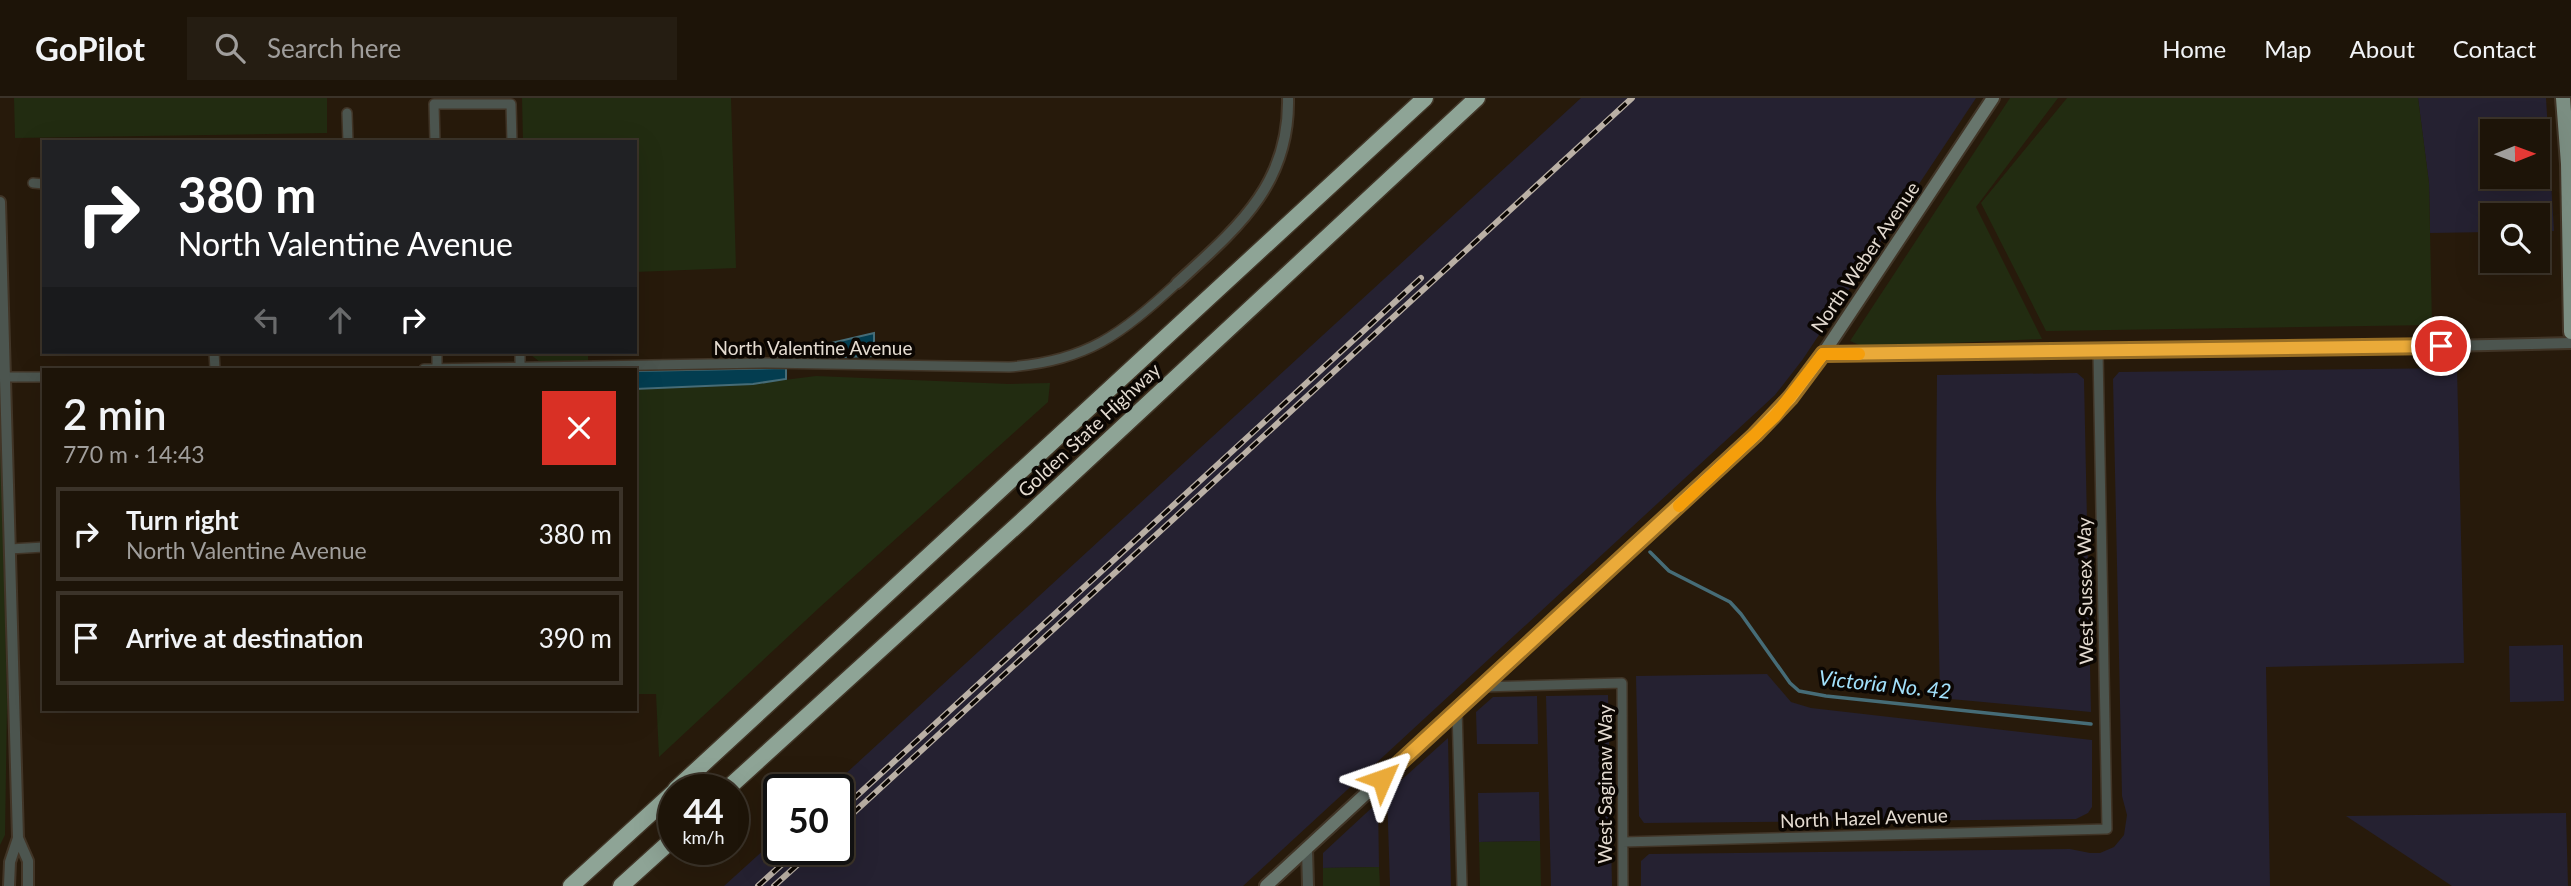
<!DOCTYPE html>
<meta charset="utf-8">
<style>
body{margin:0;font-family:Lato,sans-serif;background:#251d12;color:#f1f3f6;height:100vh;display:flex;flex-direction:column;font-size:26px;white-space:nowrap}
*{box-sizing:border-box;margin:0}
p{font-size:23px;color:#a09e9c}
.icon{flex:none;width:38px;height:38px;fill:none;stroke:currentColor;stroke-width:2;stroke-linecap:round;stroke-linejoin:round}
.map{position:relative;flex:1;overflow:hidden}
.drawer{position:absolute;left:42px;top:270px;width:595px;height:343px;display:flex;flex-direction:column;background:#1d1408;border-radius:0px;box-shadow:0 7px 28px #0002,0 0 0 2px #3b3329}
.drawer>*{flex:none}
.banner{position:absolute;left:42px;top:42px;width:595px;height:214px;border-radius:0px;box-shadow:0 7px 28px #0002,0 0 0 2px #3b3329;background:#202124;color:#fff;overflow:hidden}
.needle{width:46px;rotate:89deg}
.tools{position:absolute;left:2480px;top:21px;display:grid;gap:14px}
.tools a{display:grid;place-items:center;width:70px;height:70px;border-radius:0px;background:#1d1408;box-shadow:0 7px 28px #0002,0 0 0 2px #3b3329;font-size:35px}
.speed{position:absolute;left:658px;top:676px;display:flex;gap:14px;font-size:35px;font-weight:700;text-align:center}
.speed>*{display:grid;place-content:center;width:91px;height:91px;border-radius:50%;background:#1d1408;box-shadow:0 7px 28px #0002,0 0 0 2px #3b3329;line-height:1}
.speed small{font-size:18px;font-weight:400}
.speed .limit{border:4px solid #111;border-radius:10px;background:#fff;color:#111}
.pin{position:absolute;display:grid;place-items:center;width:60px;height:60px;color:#fff;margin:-30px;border:4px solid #fff;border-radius:50%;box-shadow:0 2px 7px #0007}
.me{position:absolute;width:77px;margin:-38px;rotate:47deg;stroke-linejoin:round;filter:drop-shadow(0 0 5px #0008)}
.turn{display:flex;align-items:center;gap:24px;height:147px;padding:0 21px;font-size:32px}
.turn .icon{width:91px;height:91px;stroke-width:2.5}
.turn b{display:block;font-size:49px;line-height:60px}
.lanes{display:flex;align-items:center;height:66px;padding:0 21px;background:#0003;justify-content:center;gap:35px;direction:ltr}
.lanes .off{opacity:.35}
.round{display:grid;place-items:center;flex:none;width:74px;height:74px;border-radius:0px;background:#251d12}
.headline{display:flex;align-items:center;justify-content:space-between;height:119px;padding:0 21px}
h1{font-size:42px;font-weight:600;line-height:52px}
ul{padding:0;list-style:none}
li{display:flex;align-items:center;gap:21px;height:94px;margin:0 14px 10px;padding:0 7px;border:4px solid #3b3329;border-radius:0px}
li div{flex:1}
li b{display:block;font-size:26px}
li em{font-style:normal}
header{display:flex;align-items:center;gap:42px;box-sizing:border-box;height:98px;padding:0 35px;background:#1d1408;border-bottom:2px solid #3b3329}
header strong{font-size:33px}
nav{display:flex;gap:38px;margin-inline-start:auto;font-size:24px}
.search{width:490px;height:63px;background:#251d12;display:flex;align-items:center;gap:18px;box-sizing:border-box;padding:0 24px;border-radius:0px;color:#a09e9c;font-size:26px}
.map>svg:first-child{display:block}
.industrial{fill:#252131;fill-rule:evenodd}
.green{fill:#222c11}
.water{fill:#033d50;stroke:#466c77;stroke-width:2}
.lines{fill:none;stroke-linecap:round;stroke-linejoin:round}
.stream{stroke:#466c77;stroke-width:3.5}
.minor-casing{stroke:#413527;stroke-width:12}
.tertiary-casing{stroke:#413527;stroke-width:14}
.secondary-casing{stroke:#413527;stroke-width:16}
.primary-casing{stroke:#413527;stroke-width:18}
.motorway-casing{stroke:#413527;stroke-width:19}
.minor{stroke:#4c554f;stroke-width:9}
.tertiary{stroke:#4c554f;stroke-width:10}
.secondary{stroke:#67756c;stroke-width:12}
.primary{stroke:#7b8e82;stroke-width:14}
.motorway{stroke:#8ea496;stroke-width:16}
.rail-casing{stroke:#bab0a5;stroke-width:6}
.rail{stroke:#0b0602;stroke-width:3.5;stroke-dasharray:10;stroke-linecap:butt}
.route-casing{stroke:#986e25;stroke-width:18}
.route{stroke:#eaaa39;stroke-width:12}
.slow{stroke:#f59e0b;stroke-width:12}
.labels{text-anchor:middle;stroke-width:7;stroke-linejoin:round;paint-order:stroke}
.street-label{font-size:19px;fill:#e4dbd1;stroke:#0b0602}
.water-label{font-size:21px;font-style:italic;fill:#a2e1fc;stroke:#0b0602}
</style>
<header>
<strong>GoPilot</strong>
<div class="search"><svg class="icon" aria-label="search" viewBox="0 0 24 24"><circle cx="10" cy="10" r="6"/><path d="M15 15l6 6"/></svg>Search here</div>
<nav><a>Home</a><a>Map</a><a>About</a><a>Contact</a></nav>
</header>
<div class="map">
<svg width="2571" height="788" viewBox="0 0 2571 788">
<rect width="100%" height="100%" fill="#271a0b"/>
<path class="industrial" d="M1581 0H1976L1803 261 1775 297 1243 788H724L779 738V751H838V691H829Z
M2418 0H2546L2554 133H2538V117H2492V134L2430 135 2429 86ZM2492 33H2538V79H2492Z
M2457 270 2464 565 2266 569 2270 788H1641V763L1649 756 2070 751 2090 755H2100L2114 749 2124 737 2127 717 2122 698 2113 281 2119 274Z
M2077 275 2084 281 2091 614 1940 600 1936 401 1937 277Z
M2563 547 2564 603 2510 604 2509 548Z
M1767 576 1791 604 1811 610 2092 642V709L2088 715 2076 721 1644 725 1639 718 1636 578Z
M1608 597 1612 788H1551L1546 598Z
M1537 598 1538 646H1477L1476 614 1493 599Z
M1448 640 1451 788H1390L1387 695Z
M1539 694 1540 743 1479 744 1478 695Z
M1378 704 1379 769 1323 770V755Z
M2566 715 2568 788H2452L2346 718Z"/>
<path class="green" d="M14 0H327V35L15 40Z
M522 0H731L736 170 635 174V44H523Z
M2010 0H2058L1976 109 2042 241 1864 249 1850 243Z
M2067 0H2418L2429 85 2432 227 2046 233 1981 105Z
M527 254H588V263L540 264Z
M816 278 1009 286 1050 285 1048 304 820 509 659 659 656 596H635V291L753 286Z
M0 305 7 607 5 737 0 747Z
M1540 743 1541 788H1480L1479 744Z
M1379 769 1380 788H1323V770Z"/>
<path class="water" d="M874 235V258L778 261V250H810Z
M786 270V281L753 286 635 291V273Z"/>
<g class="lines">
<path class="stream" d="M1650 454 1669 473 1730 504 1741 516 1790 585 1799 593 1826 598 2091 626"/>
<defs>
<path id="minor" d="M347 15 348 44
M435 44 434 6H511L512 44
M33 85 44 86
M214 254 215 271
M437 254V271
M520 254V269
M424 271 766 265 1009 269C1088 263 1121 236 1177 185
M0 279H44
M10 451 44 449
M1481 589 1622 585 1623 788
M1457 611 1462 788
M1623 744 2107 731 2098 254"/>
<path id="tertiary" d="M0 104 18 740 10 764 9 788
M1177 185C1236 131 1290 87 1288 0
M1823 256 2277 252 2571 245
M18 740 28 763V788
M1307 751 1308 788"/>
<path id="secondary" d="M1266 788 1775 318 1823 256 1993 0"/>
<path id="primary" d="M2563 0 2568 66 2571 234"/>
<path id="motorway" d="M676 691 1425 0
M727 691 1026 419 1477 0
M571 788 674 694
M621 788 674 740"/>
</defs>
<use href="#minor" class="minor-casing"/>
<use href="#tertiary" class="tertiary-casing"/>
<use href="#secondary" class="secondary-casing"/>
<use href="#primary" class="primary-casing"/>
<use href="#motorway" class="motorway-casing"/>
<use href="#minor" class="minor"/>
<use href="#tertiary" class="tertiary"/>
<use href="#secondary" class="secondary"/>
<use href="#primary" class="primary"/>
<use href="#motorway" class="motorway"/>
<defs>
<path id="rail" d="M838 715 1421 180
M838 729 1632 0
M758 788 799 751
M774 788 815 751"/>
</defs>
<use href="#rail" class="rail-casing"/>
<use href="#rail" class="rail"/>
</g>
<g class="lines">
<defs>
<path id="route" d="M1382 681 1755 337 1791 299 1823 256 2441 248"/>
</defs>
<use href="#route" class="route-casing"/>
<use href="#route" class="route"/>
<path class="slow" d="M1679 408 1775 318 1823 256H1859"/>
</g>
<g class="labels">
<g class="street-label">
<text transform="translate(1865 159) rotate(-56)" y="7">North Weber Avenue</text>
<text x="813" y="257">North Valentine Avenue</text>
<text transform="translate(1089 332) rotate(-43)" y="7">Golden State Highway</text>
<text transform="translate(2085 493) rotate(-91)" y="7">West Sussex Way</text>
<text transform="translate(1605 686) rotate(-90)" y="7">West Saginaw Way</text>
<text transform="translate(1864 720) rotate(-2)" y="7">North Hazel Avenue</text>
</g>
<g class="water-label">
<text transform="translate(1885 587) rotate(6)" y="7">Victoria No. 42</text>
</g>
</g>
</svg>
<div class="tools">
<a><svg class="needle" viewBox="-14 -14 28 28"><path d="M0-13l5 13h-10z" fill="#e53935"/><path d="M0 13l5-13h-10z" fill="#a09e9c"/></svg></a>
<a><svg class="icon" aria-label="search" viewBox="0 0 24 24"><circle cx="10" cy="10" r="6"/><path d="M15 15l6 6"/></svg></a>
</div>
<div class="speed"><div>44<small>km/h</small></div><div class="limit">50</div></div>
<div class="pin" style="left:2441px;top:248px;background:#d93025"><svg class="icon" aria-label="arrive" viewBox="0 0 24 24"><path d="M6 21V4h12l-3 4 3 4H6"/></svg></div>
<svg class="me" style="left:1382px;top:681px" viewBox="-20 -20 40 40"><path d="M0-17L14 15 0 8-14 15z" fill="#eaaa39" stroke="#fff" stroke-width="4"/></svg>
<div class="banner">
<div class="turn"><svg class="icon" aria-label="right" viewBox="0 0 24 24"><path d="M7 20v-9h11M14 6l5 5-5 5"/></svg><div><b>380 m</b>North Valentine Avenue</div></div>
<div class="lanes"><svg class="icon off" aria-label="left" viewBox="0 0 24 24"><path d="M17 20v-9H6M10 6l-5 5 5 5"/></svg><svg class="icon off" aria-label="ahead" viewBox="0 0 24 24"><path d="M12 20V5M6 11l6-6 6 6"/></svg><svg class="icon" aria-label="right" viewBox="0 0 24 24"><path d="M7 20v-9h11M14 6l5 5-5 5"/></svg></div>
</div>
<section class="drawer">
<div class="headline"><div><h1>2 min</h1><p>770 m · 14:43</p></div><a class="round" style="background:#d93025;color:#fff"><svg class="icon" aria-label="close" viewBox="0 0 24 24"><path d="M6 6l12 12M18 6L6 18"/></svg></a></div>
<ul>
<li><svg class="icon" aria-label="right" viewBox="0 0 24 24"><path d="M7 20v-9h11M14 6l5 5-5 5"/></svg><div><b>Turn right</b><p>North Valentine Avenue</p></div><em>380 m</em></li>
<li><svg class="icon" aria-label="arrive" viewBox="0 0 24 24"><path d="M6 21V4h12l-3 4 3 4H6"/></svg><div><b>Arrive at destination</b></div><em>390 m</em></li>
</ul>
</section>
</div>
